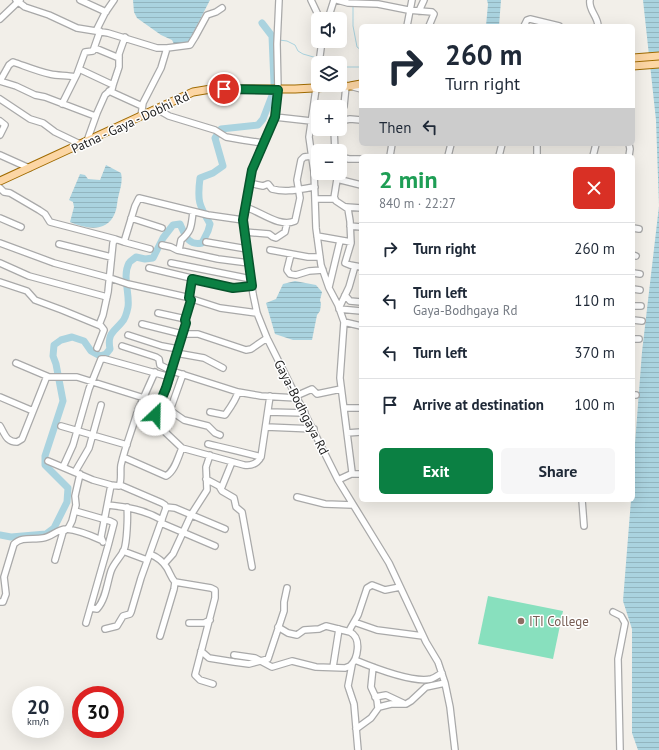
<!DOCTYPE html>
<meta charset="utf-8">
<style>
body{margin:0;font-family:"PT Sans",sans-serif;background:#f6f6f7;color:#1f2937;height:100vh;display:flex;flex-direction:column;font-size:15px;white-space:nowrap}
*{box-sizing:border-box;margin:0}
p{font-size:13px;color:#747a83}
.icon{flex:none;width:22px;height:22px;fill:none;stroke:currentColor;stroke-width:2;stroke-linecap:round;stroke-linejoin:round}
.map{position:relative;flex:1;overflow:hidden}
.drawer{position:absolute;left:359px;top:154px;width:276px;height:348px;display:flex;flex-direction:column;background:#fff;border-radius:6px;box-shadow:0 4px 16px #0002}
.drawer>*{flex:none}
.hud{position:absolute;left:359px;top:24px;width:276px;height:122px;border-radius:6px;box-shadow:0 4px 16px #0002;background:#fff;color:#1f2937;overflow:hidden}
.buttons{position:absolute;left:311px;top:12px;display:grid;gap:8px}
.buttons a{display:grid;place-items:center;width:36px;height:36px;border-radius:6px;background:#fff;box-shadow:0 4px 16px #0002;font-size:20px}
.speed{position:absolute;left:12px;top:686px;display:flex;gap:8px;font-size:20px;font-weight:700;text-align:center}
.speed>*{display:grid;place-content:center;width:52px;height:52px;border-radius:50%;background:#fff;box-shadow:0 4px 16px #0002;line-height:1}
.speed small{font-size:10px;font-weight:400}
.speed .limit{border:6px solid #d22;background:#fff;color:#111}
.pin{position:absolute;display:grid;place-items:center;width:34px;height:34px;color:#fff;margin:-17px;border:2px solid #fff;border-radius:50%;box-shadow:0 1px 4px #0007}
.me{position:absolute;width:44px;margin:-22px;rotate:24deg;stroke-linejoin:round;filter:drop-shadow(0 0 3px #0008)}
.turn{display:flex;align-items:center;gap:14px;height:84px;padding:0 20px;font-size:18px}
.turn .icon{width:52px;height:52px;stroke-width:2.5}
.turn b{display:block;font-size:28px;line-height:34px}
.then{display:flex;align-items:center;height:38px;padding:0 20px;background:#0003;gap:8px;font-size:15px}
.round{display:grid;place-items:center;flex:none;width:42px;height:42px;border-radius:6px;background:#f6f6f7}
.headline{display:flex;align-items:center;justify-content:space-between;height:68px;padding:0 20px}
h1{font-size:24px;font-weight:800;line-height:30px;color:#1e9e55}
.primary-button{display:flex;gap:8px;margin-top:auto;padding:8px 20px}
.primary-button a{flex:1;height:46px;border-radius:6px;background:#0b8043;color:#fff;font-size:16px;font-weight:800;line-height:46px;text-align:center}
.primary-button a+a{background:#f6f6f7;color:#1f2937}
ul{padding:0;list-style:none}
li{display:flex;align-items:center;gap:12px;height:52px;padding:0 20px;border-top:1px solid #e0e1e3}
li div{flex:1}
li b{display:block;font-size:15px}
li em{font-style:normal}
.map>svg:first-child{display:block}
.pitch{fill:#88e0be}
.water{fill:url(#water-rules)}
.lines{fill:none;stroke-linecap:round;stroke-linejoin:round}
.stream{stroke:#aad3df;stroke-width:1}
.river{stroke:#aad3df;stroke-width:7}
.minor-casing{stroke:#a9a9a9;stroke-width:8}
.major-casing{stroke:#a06b00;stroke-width:9}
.minor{stroke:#fff;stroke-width:5.5}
.major{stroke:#fcd6a4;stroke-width:7}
.route-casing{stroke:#07532c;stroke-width:10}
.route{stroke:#0b8043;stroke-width:7}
.education-dot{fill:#8d6e63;stroke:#fff;stroke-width:1.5}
.labels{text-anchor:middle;stroke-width:3;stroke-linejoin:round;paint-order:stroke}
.street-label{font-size:13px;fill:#222;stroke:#fff}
.education-label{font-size:13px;fill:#785e54;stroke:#fff;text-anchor:start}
</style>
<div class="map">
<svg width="659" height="750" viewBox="0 0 659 750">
<defs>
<pattern id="water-rules" width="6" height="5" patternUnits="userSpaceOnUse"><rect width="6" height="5" fill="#aad3df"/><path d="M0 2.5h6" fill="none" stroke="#92b5bf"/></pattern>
</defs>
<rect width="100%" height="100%" fill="#f2efe9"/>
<path class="pitch" d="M488 596 563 611 553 659 478 644Z"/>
<path class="water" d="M133 0H210L189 41 182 45 174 44 172 40 161 35 137 18 134 12Z
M487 0H501L499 26H486L488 4Z
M643 0H659V750H638L632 733V629L623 601 631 500H633V470L642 352 659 206 656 120Z
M106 165 121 173C123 182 120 189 118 198 117 203 117 208 115 213 107 233 86 229 70 222L74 207 73 202 69 200 80 174 85 175 88 179 100 180Z
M295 281 316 285 322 292 320 300 321 304 320 311 317 315 312 340H293L275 334 266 303 276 299 283 284Z"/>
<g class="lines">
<path class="stream" d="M353 5V26L357 47 361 50
M279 40 287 41 295 45 298 51 303 54 317 58
M323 59H327L332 57 347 67H361"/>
<path class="river" d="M262 23 272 36 274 83
M0 535 11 537 46 534 54 528 67 502 68 488 45 465V456L63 401 56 364 53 356 54 345 61 340 72 337 84 341 91 351 100 356 106 354 110 349C107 333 114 332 122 322 125 319 127 312 128 307 130 294 122 276 129 263 130 261 134 259 136 257L145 259 153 258 163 238 173 225 180 224C185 235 188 246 202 243L208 231 210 224C199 205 197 201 200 178L213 173 223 166 215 138 221 129 258 125 263 119 273 93"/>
<defs>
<path id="minor" d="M16 0 25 7 49 15 77 28 108 33 157 48H167
M80 0 106 12
M279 0 277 44 278 90 275 117 252 170 243 220 253 294 257 313 267 338 338 480 389 563 426 642 438 662 445 683 450 707 455 750
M311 0 320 19
M337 0 348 3 378 4 408 10 432 12 434 14 429 26
M590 0C588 10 598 16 598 26
M419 11 424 0
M0 19 20 0
M328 19 334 0
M407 26 412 0
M524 26 527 20 530 19 559 26
M96 31 105 13 114 0
M95 48 119 58
M319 63 322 41
M79 69 113 85
M318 75 309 137 314 172 316 228 321 265 329 288 338 305 344 322 361 326
M0 81 16 86 35 95 45 97 95 116
M0 81 9 65 13 62C25 66 36 71 50 74 58 76 67 75 75 77
M350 86 361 89
M109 91 142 106
M0 99 30 119 43 123 55 132 80 144
M62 104 77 74 85 52 93 51 100 31
M314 104 344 106 346 86
M157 109 169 116 215 130 226 137 243 140 263 143
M141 116 143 103 161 68 167 48 190 45 195 37 207 15 216 12 222 8
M275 117 311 121
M312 117 318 118
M0 121 5 125 0 135
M340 121 350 119 361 120
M334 129 335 151
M87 141 97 113 105 95 112 89 113 85 119 67V54L125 37
M0 155 29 168
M390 156 392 144
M448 156 451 144
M499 156 502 144
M537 156V144
M593 156 596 144
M629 156 630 149 629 144
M340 157 349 159H361
M340 168 342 157
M338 173 334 198 336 201 348 209 350 221 351 243 345 263 350 265 361 267
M337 179 361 185
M249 183 263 186 268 184 272 189C287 193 300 189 315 187
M0 188 4 192 10 193 39 210 45 214 50 222 115 239
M315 199H335
M245 207C260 211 279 228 295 221L300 198 297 180 301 160 304 157 318 155
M347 207 361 208
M0 218 21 227
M131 218 162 228
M350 226 361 227
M633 228 639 229
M245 232 269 234 273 237 276 238 285 232 287 223
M317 236 351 242
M124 242 150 249
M206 242 247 249
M0 243 54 263 110 278 128 284 186 297 220 308 257 313
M59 244 111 257
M162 245 171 247 177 250 218 259 249 263
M179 250 181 240C192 230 191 227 193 212
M270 250 308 257H320
M291 254 287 270 290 274 296 275 309 271 323 270
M633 255 636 256
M0 263 29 276 107 297
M171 263 251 279
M149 268 233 288 252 286
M633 273 640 274
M0 282 27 291 35 300 62 310 101 326 104 330 97 348
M329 287 340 241
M633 289 640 290
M345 295 350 301 361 302
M189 298 192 279
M633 306H641
M339 308 349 287 355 266
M339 309 361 311
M185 320 191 300
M633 320 642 321
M142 324 182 334H198L246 350 251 349 267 338
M99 325 103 315 108 292 113 243 115 239 124 242 135 206 139 198 208 215 243 220
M128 335 162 346 178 349
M633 339H639
M122 346 156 357 159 359 160 365 172 371 238 392 261 396 297 398
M176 353 204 358 223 368
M16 363 49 377H77L160 403
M155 372 138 410 137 415 163 430 182 448 244 465C251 466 257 464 261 457L270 396
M633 395H636
M296 396 312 389 317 394 341 389
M0 397 33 411
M344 408H361
M171 411 184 420 208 426 215 433 220 435
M210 412 225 415C230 408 236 400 238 392
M268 412 305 413
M152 423 168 385 186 321 181 318 158 313
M0 426C5 434 6 442 17 442L22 439 47 376
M61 426 127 445
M266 427 314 429
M163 430 183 374
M347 433 361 432
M208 444C225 448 243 452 261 457
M123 457 166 476C175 471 178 457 182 448
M48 461 93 480 111 485 119 486C122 481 120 471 121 465 125 447 132 430 137 413
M63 467 73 445 89 389 101 359H105L170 377
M75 472 89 448 101 405
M351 474H361
M206 479 219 486 222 491 234 498 236 507 242 512 252 567
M338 480 351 474 352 472 340 378 344 322
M221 489 232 462
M297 497 325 504 353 505
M582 500 584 526
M108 505C127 507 145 510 162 520
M166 507 175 508 225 529
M75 511 110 521 114 523 108 546 86 623
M161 523 215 546
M103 542 101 537 111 485
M123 551 147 560
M150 554C157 557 163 561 167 568 170 573 171 578 175 582L174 589 160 636
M55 560 63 532 69 527 72 521 76 505 75 496 80 474
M164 564 173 554 191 515 207 490 206 467 210 455
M175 582 211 588 215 590V598L195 675 200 680 213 684
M0 602H3L6 594 4 577 14 544C22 536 33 540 43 538 51 537 58 529 66 529 78 530 90 535 101 540
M91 608 97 609C106 599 107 583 111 571 114 563 120 558 124 550 127 542 128 516 127 507
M613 612 621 616 625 623 618 659 620 750
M354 622 377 630 423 636
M189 623H204L210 620
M278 627 288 633 297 635 304 630 319 629 326 626 350 632
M105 629 117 626 123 616 130 614 131 612 141 578 166 508 165 505 162 503 120 485
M201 651 209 658 234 662 249 664 268 659 284 611V602L287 588
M234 655 255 658 272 667 292 661 316 667 345 668 350 666C358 659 362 638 350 632V629L358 615 367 588 372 585 385 590 400 587
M355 660C372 667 413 683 431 679 435 678 438 675 442 673
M352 665 348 686 354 704 358 750
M333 667 339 629
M373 667 371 687 377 700 378 708
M375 697 386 695 403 703
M356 729 371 718 379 707 391 704H406L411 701 426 687 445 683"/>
<path id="major" d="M633 58 659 56
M633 66 659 64
M0 181 193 92 211 89H295L350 86 361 84"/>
</defs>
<use href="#minor" class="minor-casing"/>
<use href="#major" class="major-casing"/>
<use href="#minor" class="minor"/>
<use href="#major" class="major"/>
</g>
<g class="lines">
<defs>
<path id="route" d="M155 415 166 388 186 323 185 320 191 300 189 298 192 279 233 288 252 286 243 220 252 170 275 117 278 90 224 89"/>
</defs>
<use href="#route" class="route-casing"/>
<use href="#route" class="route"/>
</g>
<circle class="education-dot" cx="521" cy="621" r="4"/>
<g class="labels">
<g class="street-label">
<text transform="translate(130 122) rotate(-25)" y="5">Patna - Gaya - Dobhi Rd</text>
<text transform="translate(302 407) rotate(63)" y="5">Gaya-Bodhgaya Rd</text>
</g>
<g class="education-label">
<text x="529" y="626">ITI College</text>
</g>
</g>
</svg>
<div class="buttons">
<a><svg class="icon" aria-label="sound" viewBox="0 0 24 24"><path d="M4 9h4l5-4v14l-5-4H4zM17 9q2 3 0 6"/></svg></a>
<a><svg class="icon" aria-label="layers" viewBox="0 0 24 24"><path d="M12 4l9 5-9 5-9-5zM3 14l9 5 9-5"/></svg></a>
<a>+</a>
<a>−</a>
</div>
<div class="speed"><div>20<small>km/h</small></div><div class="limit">30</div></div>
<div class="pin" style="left:224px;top:89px;background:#d93025"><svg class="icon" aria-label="arrive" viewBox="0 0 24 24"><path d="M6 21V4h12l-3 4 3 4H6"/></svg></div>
<svg class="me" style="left:155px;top:415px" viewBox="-20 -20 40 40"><circle r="19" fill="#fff"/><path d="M0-13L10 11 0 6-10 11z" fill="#0b8043"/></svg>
<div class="hud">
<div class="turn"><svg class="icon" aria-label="right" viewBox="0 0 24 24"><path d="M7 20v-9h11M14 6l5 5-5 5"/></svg><div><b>260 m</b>Turn right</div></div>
<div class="then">Then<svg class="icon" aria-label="left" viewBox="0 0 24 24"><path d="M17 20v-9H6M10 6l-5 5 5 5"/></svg></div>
</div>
<section class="drawer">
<div class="headline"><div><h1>2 min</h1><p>840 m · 22:27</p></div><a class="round" style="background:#d93025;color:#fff"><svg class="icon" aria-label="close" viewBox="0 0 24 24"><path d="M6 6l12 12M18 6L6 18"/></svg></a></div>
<ul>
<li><svg class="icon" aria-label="right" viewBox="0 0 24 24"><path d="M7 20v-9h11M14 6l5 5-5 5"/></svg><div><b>Turn right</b></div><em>260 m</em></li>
<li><svg class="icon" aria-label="left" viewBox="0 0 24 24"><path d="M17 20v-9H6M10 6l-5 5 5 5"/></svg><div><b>Turn left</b><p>Gaya-Bodhgaya Rd</p></div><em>110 m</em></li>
<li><svg class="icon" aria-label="left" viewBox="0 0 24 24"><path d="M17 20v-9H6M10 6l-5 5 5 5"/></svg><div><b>Turn left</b></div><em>370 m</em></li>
<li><svg class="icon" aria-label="arrive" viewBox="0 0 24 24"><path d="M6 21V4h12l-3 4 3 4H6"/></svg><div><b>Arrive at destination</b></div><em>100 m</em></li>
</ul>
<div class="primary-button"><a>Exit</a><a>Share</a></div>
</section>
</div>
